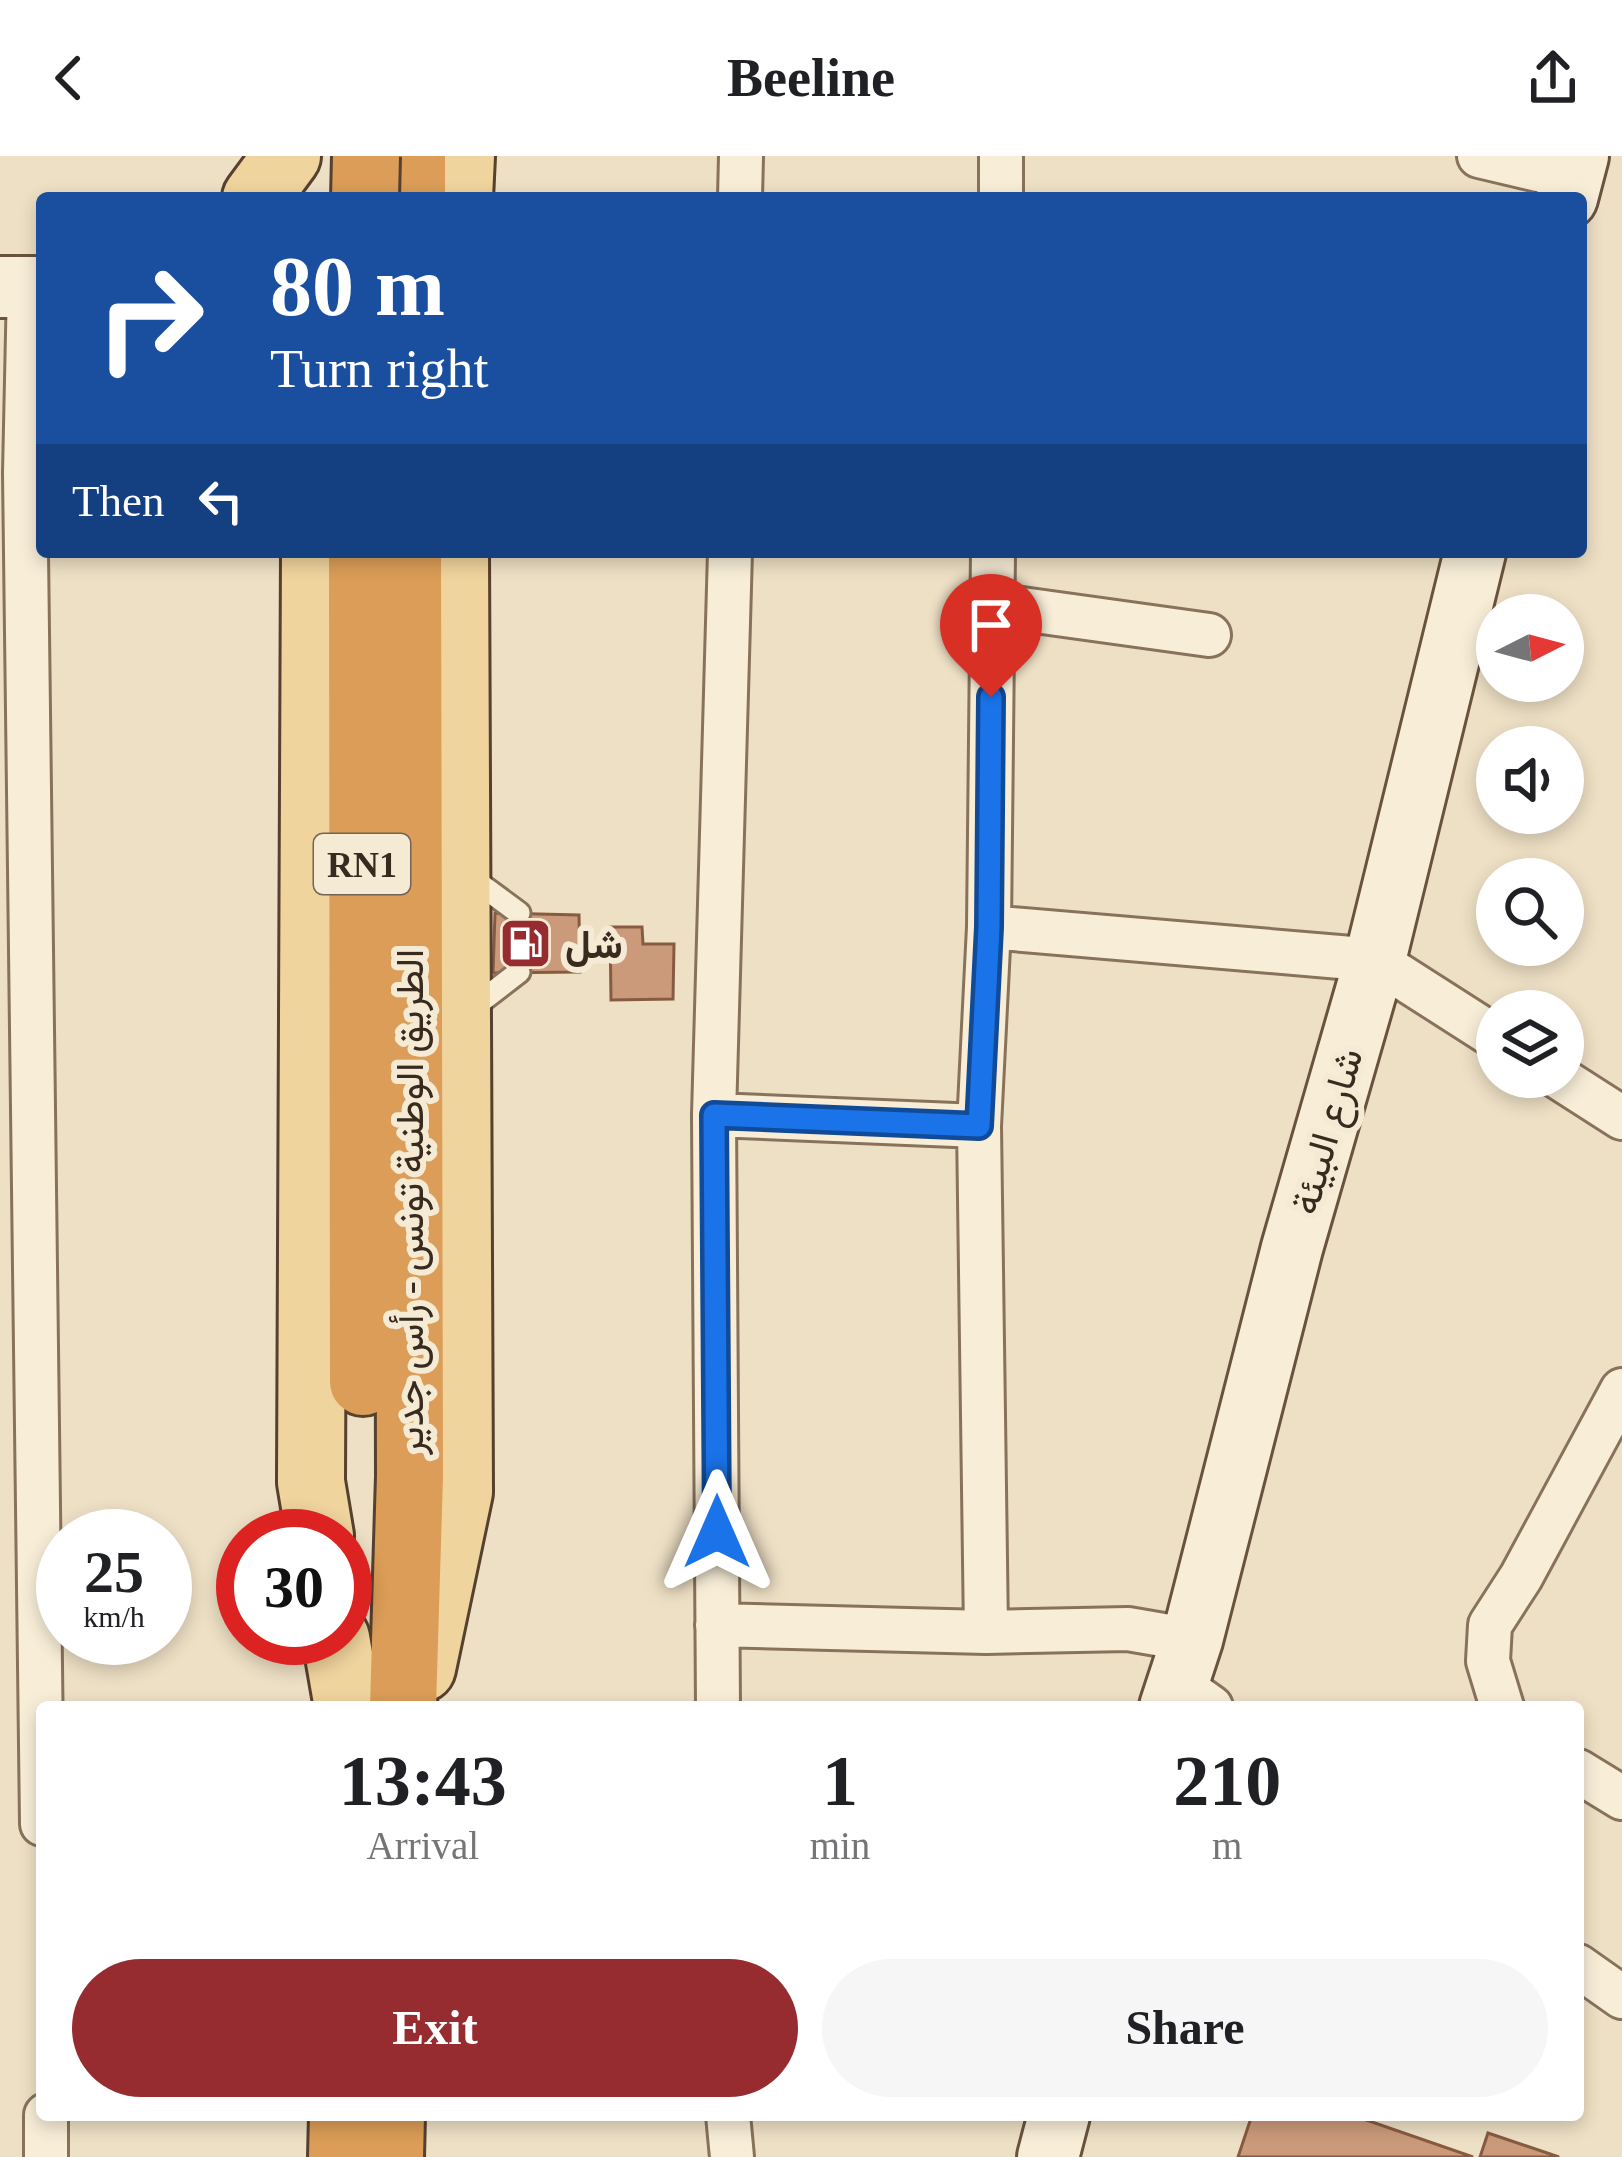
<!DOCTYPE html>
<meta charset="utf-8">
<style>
body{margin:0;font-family:"Times New Roman",Vazirmatn,serif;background:#f6f6f6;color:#202124;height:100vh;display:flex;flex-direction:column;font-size:45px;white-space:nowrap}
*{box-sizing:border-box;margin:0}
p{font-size:39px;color:#757577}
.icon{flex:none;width:66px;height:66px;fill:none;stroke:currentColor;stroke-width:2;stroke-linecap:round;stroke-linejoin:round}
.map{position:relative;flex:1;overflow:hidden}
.sheet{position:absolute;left:36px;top:1545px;width:1548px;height:420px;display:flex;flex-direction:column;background:#fff;border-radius:12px;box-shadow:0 6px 18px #0003}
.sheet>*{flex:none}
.banner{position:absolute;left:36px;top:36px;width:1551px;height:366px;border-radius:12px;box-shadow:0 6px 18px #0003;background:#1a4fa0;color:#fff;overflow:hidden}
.needle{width:78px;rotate:84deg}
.tools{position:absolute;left:1476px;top:438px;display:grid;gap:24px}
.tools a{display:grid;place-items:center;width:108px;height:108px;border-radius:50%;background:#fff;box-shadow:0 6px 18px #0003;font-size:60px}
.speed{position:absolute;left:36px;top:1353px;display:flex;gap:24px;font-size:60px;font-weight:700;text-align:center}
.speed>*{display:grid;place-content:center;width:156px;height:156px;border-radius:50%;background:#fff;box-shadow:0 6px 18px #0003;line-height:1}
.speed small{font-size:30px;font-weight:400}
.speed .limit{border:18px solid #d22;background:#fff;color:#111}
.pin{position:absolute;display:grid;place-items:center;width:102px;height:102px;color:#fff;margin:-123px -51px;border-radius:50% 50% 50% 0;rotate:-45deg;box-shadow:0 0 12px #0007}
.pin .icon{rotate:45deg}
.me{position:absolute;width:132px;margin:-66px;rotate:0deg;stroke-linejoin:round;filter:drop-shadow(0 0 9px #0008)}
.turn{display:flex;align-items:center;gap:42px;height:252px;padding:0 36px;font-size:54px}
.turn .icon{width:156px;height:156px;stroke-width:2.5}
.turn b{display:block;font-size:84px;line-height:102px}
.then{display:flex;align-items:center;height:114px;padding:0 36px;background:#0003;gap:24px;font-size:45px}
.eta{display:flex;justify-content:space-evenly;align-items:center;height:204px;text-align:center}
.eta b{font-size:72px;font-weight:700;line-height:84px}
.action{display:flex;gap:24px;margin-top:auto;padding:24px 36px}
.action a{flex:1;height:138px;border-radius:72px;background:#962c30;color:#fff;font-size:48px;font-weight:700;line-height:138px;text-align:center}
.action a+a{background:#f6f6f6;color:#202124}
header{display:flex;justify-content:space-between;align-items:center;height:156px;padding:0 36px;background:#fff;font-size:54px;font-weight:700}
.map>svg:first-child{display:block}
.building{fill:#cb9a7b;stroke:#875b41;stroke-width:3}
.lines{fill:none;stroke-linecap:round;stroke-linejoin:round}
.lane-casing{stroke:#88725b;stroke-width:27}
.street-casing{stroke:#88725b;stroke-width:48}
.secondary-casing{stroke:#6a533e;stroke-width:66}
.primary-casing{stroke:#56402f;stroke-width:72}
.highway-casing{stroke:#56402f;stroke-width:72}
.lane{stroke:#f8eed8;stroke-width:21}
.street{stroke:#f8eed8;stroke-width:42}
.secondary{stroke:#f8eed8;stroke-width:60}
.primary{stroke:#f0d49d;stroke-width:66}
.highway{stroke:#db9d57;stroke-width:66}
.highway-bridge-casing{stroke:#56402f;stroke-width:72;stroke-linecap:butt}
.highway-bridge{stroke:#db9d57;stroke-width:66}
.route-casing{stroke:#114b97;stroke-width:30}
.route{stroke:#1a73e8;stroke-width:21}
.labels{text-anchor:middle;stroke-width:12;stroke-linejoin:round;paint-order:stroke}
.shield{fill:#f5ebd4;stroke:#716455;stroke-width:3}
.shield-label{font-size:36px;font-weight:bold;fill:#382a1f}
.poi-label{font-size:39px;font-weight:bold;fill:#382a1f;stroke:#f5ebd4;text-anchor:start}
.street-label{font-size:39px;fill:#382a1f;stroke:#f5ebd4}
</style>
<header><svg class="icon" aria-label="back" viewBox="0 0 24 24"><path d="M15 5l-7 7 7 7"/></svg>Beeline<svg class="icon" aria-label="share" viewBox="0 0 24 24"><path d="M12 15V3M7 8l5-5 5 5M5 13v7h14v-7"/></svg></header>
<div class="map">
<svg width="1622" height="2001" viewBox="0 0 1622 2001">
<rect width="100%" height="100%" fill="#eee0c5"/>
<path class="building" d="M495 757 579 759 580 816 493 817Z
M610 771H642L643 788H674L673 843 611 844Z
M1252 1959H1352L1473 2001H1238Z
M1488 1977 1559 2001H1480Z"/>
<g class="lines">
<defs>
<path id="lane" d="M466 718 519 757
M467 856 519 816"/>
<path id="street" d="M1479 0 1572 22
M740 42 741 0
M1001 42V0
M29 131 25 317 42 1668
M992 449 1209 479
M989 771 1375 804 1497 882
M1558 921 1622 962
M714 959 979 970
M717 1469 986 1476 1128 1473 1192 1484
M986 1476 979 970 989 771 993 396
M1176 1526 1211 1551
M718 1551 714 959 730 396
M1502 1551 1488 1505 1490 1469 1521 1421 1622 1234
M1578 1615 1622 1642
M1578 1810 1622 1841
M46 1959V2001
M728 1959 732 2001"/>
<path id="secondary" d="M1567 42 1578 0
M0 131H42
M1170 1551 1192 1484 1292 1092 1375 804 1475 396
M1048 2001 1059 1959"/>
<path id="primary" d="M256 42 287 0
M459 42 461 0
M315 396 311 1326 320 1380
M336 1482 348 1551
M422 1512 459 1336 455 396"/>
<path id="highway" d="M412 42V0
M362 396 363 1226
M403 1551 410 1320 408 396
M342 2001 343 1959
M390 2001 391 1959"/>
</defs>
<use href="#lane" class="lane-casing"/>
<use href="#street" class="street-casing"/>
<use href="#secondary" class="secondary-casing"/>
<use href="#primary" class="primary-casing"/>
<use href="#highway" class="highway-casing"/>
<use href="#lane" class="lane"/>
<use href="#street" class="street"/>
<use href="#secondary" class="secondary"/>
<use href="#primary" class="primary"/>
<use href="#highway" class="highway"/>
<defs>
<path id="highway-bridge" d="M365 42 366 0"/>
</defs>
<use href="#highway-bridge" class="highway-bridge-casing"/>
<use href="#highway-bridge" class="highway-bridge"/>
</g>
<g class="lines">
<defs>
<path id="route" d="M717 1376 714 959 979 970 989 771 991 541"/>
</defs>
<use href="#route" class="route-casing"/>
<use href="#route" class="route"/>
</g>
<defs>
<symbol id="fuel-square" viewBox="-11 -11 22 22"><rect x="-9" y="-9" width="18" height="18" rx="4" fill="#962c30" stroke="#f5ebd4"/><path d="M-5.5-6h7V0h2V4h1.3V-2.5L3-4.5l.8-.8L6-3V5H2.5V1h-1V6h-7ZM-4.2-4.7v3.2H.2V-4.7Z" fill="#fff"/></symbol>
</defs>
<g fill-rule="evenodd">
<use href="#fuel-square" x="496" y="758" width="59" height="59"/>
</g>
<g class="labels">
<rect class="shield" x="314" y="678" width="96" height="60" rx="9"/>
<g class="shield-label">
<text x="362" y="721">RN1</text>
</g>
<g class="poi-label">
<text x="565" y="802">شل</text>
</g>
<g class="street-label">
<text transform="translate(1326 975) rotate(-74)" y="14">شارع البيئة</text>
<text transform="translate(409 1046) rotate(-90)" y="14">الطريق الوطنية تونس - رأس جدير</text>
</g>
</g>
</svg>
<div class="tools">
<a><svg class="needle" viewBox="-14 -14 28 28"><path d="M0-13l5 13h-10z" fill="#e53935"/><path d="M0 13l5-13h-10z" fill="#757577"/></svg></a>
<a><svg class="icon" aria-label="sound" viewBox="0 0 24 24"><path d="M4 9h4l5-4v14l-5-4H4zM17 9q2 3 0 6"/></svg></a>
<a><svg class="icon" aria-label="search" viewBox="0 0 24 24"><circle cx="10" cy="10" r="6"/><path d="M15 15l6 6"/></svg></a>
<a><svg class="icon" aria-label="layers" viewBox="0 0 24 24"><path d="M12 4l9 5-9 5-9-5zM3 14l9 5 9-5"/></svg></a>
</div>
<div class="speed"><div>25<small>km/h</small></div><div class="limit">30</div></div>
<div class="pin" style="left:991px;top:541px;background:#d93025"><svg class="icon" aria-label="arrive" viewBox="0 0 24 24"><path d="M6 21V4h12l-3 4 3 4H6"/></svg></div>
<svg class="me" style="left:717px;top:1376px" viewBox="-20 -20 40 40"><path d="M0-17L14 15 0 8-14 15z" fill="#1a73e8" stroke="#fff" stroke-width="4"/></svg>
<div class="banner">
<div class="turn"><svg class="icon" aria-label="right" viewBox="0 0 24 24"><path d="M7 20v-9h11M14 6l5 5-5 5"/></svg><div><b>80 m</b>Turn right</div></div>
<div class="then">Then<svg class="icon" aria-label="left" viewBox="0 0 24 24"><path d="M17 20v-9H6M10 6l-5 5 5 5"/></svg></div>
</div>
<section class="sheet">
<div class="eta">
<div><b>13:43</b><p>Arrival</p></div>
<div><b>1</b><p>min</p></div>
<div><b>210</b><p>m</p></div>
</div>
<div class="action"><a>Exit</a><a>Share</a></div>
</section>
</div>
